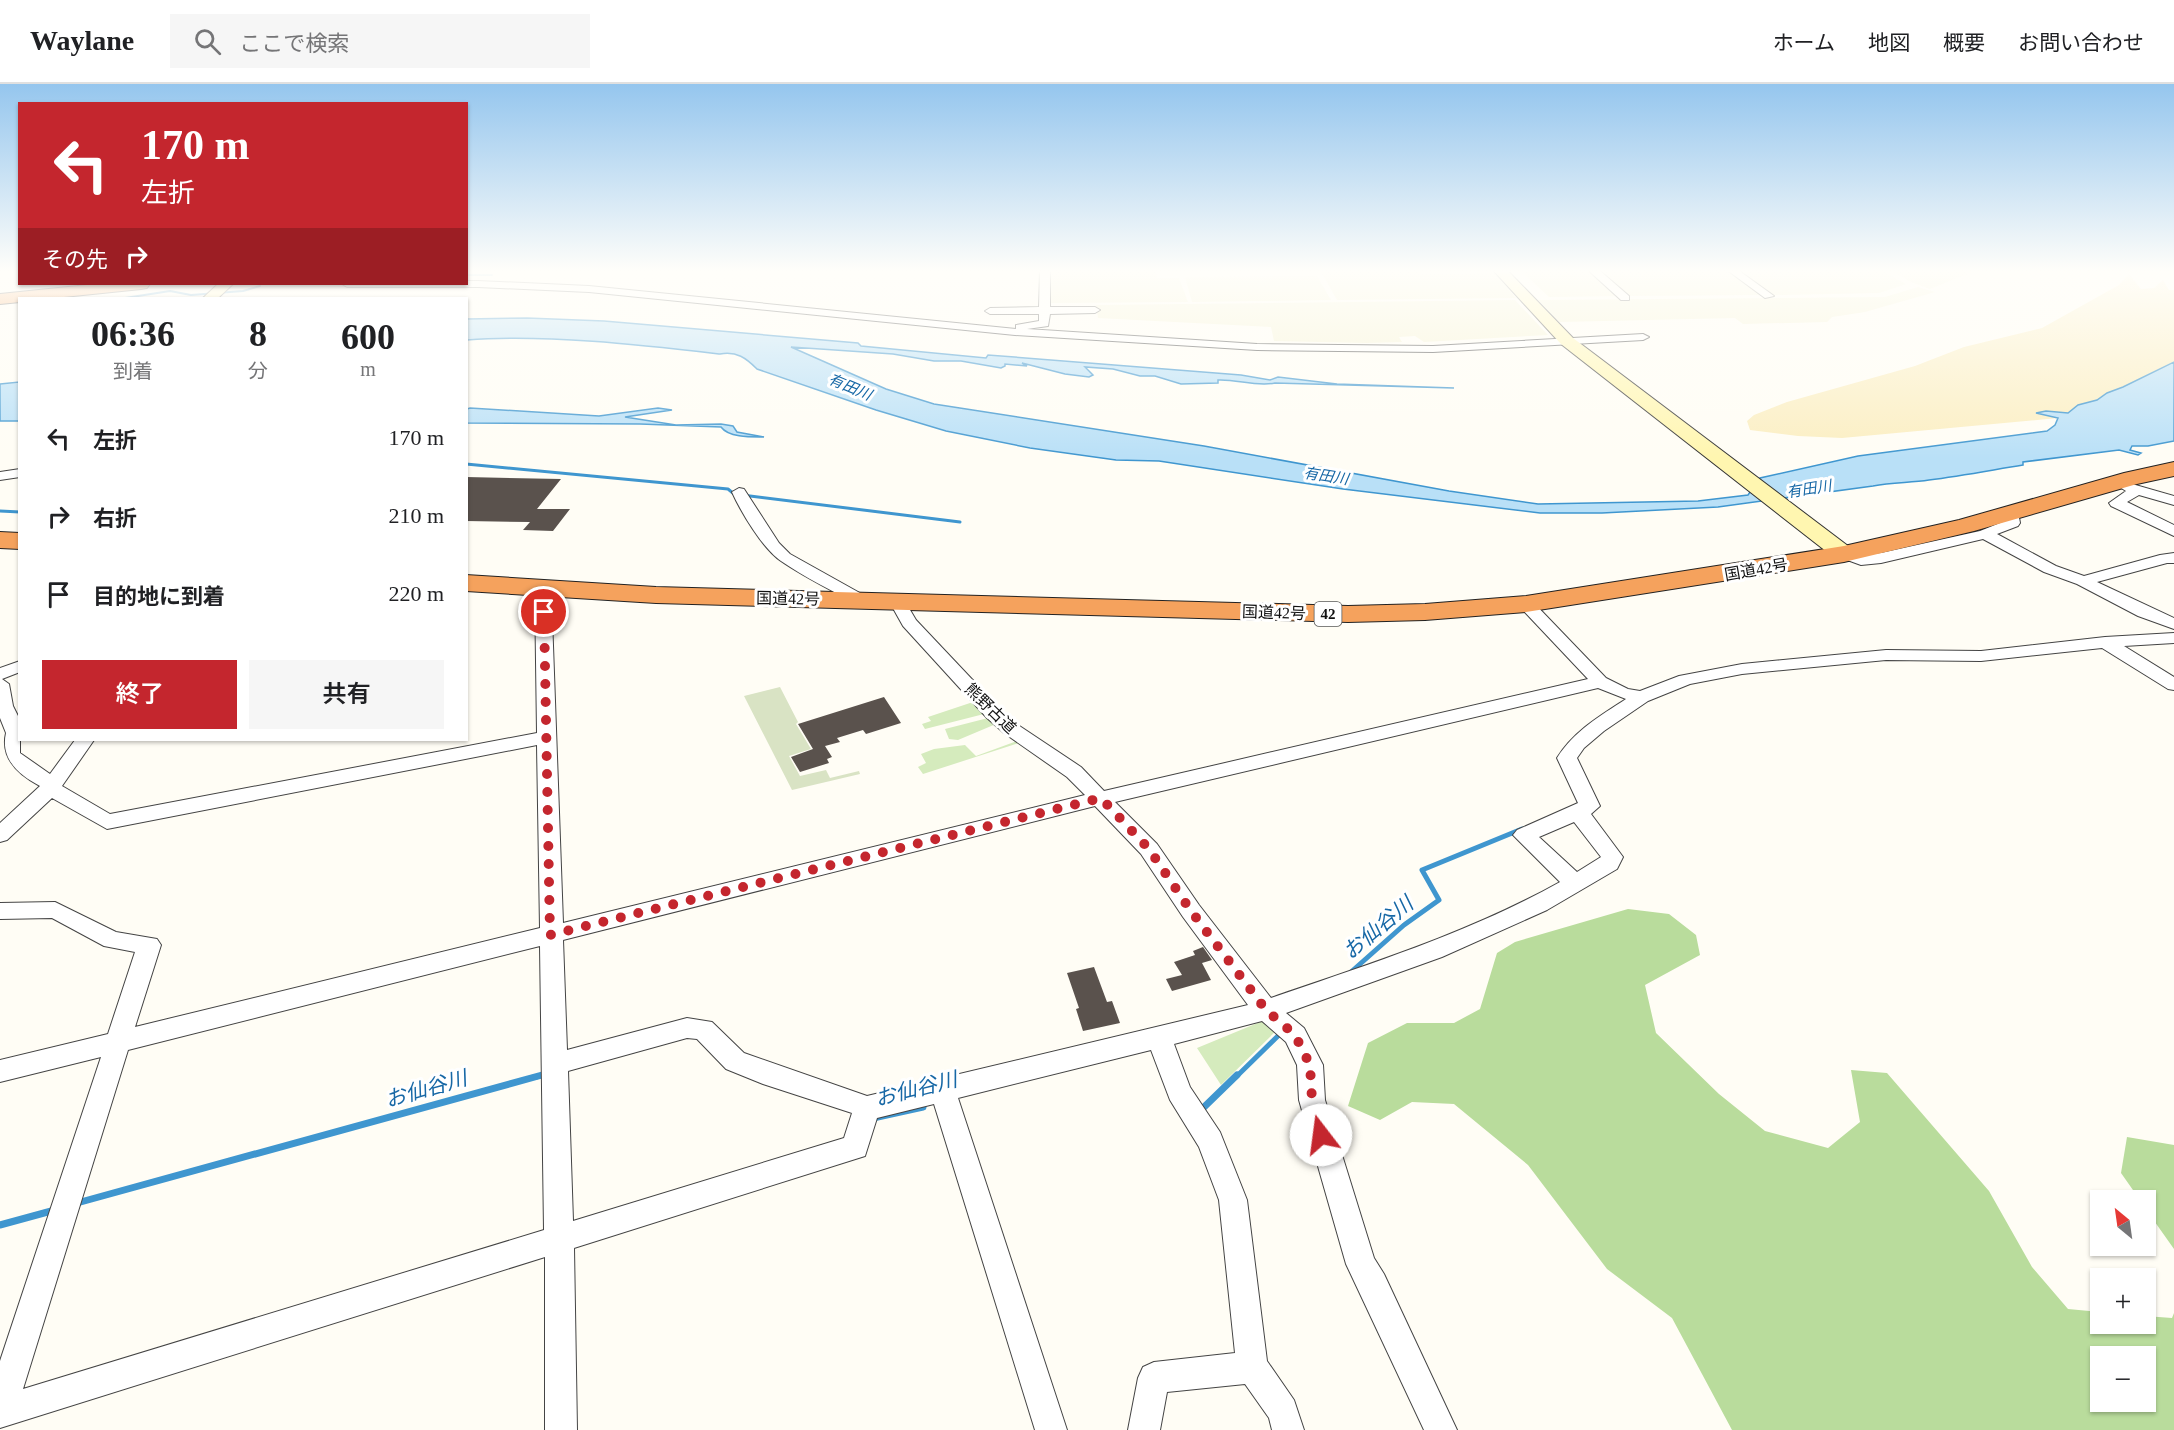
<!DOCTYPE html>
<html lang="ja">
<meta charset="utf-8">
<style>
body{margin:0;font-family:"Times New Roman","Noto Sans JP",serif;background:#f6f6f6;color:#202124;height:100vh;display:flex;flex-direction:column;font-size:22px;white-space:nowrap}
*{box-sizing:border-box;margin:0}
p{font-size:20px;color:#757577}
.icon{flex:none;width:33px;height:33px;fill:none;stroke:currentColor;stroke-width:2;stroke-linecap:round;stroke-linejoin:round}
.map{position:relative;flex:1;overflow:hidden}
.side{position:absolute;left:18px;top:213px;width:450px;height:444px;display:flex;flex-direction:column;background:#fff;border-radius:0px;box-shadow:0 2px 4px #0004}
.side>*{flex:none}
.guide{position:absolute;left:18px;top:18px;width:450px;height:183px;border-radius:0px;box-shadow:0 2px 4px #0004;background:#c4262e;color:#fff;overflow:hidden}
.needle{width:39px;rotate:331deg}
.buttons{position:absolute;left:2090px;top:1106px;display:grid;gap:12px}
.buttons a{display:grid;place-items:center;width:66px;height:66px;border-radius:0px;background:#fff;box-shadow:0 2px 4px #0004;font-size:30px}
.pin{position:absolute;display:grid;place-items:center;width:51px;height:51px;color:#fff;margin:-26px;border:3px solid #fff;border-radius:50%;box-shadow:0 2px 6px #0007}
.me{position:absolute;width:66px;margin:-33px;rotate:345deg;stroke-linejoin:round;filter:drop-shadow(0 0 4px #0008)}
.turn{display:flex;align-items:center;gap:21px;height:126px;padding:0 24px;font-size:27px}
.turn .icon{width:78px;height:78px;stroke-width:2.5}
.turn b{display:block;font-size:42px;line-height:51px}
.then{display:flex;align-items:center;height:57px;padding:0 24px;background:#0003;gap:12px;font-size:22px}
.eta{display:flex;justify-content:space-evenly;align-items:center;height:102px;text-align:center}
.eta b{font-size:36px;font-weight:600;line-height:42px}
.primary-button{display:flex;gap:12px;margin-top:auto;padding:12px 24px}
.primary-button a{flex:1;height:69px;border-radius:0px;background:#c4262e;color:#fff;font-size:24px;font-weight:600;line-height:69px;text-align:center}
.primary-button a+a{background:#f6f6f6;color:#202124}
ul{padding:0;list-style:none}
li{display:flex;align-items:center;gap:18px;height:78px;padding:0 24px}
li div{flex:1}
li b{display:block;font-size:22px}
li em{font-style:normal}
header{display:flex;align-items:center;gap:36px;box-sizing:border-box;height:84px;padding:0 30px;background:#fff;border-bottom:2px solid #e0e0e0}
header strong{font-size:28px}
nav{display:flex;gap:33px;margin-inline-start:auto;font-size:21px}
.search{width:420px;height:54px;background:#f6f6f6;display:flex;align-items:center;gap:15px;box-sizing:border-box;padding:0 21px;border-radius:0px;color:#757577;font-size:22px}
.map>svg:first-child{display:block}
.farmland{fill:#f6f3d4}
.green{fill:#d5ebbd}
.forest{fill:#b9dc9c;fill-rule:evenodd}
.sand{fill:#fbeec1}
.cemetery{fill:#d9e3c4}
.water{fill:#b9e0f7;stroke:#3f96cf;stroke-width:1.5}
.lines{fill:none;stroke-linecap:round;stroke-linejoin:round}
.stream-far3{stroke:#3f96cf;stroke-width:2}
.stream-far2{stroke:#3f96cf;stroke-width:3}
.stream-far1{stroke:#3f96cf;stroke-width:5}
.stream{stroke:#3f96cf;stroke-width:7}
.building{fill:#5a524d}
.street-casing{stroke:#444;stroke-width:2}
.secondary-casing{stroke:#333;stroke-width:2}
.highway-casing{stroke:#222;stroke-width:2}
.street{fill:#fff;fill-rule:evenodd}
.secondary{fill:#fff6b0;fill-rule:evenodd}
.highway{fill:#f5a25d;fill-rule:evenodd}
.route{stroke:#c4262e;stroke-width:10;stroke-dasharray:0 18}
.labels{text-anchor:middle;stroke-width:6;stroke-linejoin:round;paint-order:stroke}
.far-water-label{font-size:15px;font-style:italic;fill:#1768a6;stroke:#fff}
.shield{fill:#fff;stroke:#585858;stroke-width:1.5}
.shield-label{font-size:15px;font-weight:bold;fill:#111}
.street-label{font-size:16px;fill:#111;stroke:#fff}
.near-water-label{font-size:21px;font-style:italic;fill:#1768a6;stroke:#fff}
</style>
<header>
<strong>Waylane</strong>
<div class="search"><svg class="icon" aria-label="search" viewBox="0 0 24 24"><circle cx="10" cy="10" r="6"/><path d="M15 15l6 6"/></svg>ここで検索</div>
<nav><a>ホーム</a><a>地図</a><a>概要</a><a>お問い合わせ</a></nav>
</header>
<div class="map">
<svg width="2174" height="1346" viewBox="0 0 2174 1346">
<rect width="100%" height="100%" fill="#fffdf5"/>
<path class="farmland" d="M1044 186H1155L1157 194H1179L1188 218 1046 219Z
M1320 186H1418L1422 190 1495 189 1516 214 1337 216Z
M1520 186 1593 188 1622 212 1549 213Z
M1595 186H1729L1763 211 1624 212Z
M1738 186H1881L1906 200 1879 209 1772 211Z
M1890 186H1977L1930 205 1911 198Z
M1317 192 1331 216 1192 218 1185 193Z
M1918 203 1935 208 1865 228 1832 233 1827 238 1743 240 1735 234 1559 238 1538 216 1885 213Z
M1515 216 1548 251 1424 258 1415 252 1399 253 1402 258 1366 259 1274 257 1271 243 1098 234 1096 221Z"/>
<path class="green" d="M973 618 984 630 925 645 922 640 931 637 928 633Z
M988 634 996 640 958 656 949 655 945 645Z
M1017 657 1019 659 923 690 918 683 926 679 921 670 934 665 965 661 976 672Z
M1265 936 1278 945 1221 1001 1197 964Z"/>
<path class="forest" d="M1628 825 1669 830 1696 851 1700 871 1645 901 1656 949 1719 1010 1765 1047 1828 1064 1860 1038 1851 986 1887 989 1989 1107 2032 1183 2068 1225 2100 1228V1239H2145V1232L2172 1234 2174 1229V1346H1732L1672 1234 1607 1185 1528 1081 1454 1020 1412 1018 1380 1036 1348 1022 1368 959 1407 939H1454L1480 925 1497 869 1515 858ZM2100 1272H2145V1317H2100Z
M2127 1053 2174 1061V1165L2145 1124V1116H2140L2121 1089Z"/>
<path class="sand" d="M2129 190 2141 205 2154 204 2163 196 2169 206H2174V277L2160 301 2058 334 1842 354 1798 352 1750 346 1747 337 1754 331 1787 318 1915 282 1964 263 2042 244 2119 201Z"/>
<path class="cemetery" d="M780 603 798 638 796 640 811 665 789 672 800 692 826 686 830 694 859 687 860 690 792 706 744 612Z"/>
<path class="water" d="M527 234 604 237 858 259 861 262 986 274 988 271 1241 291 1270 296 1278 293 1337 300 1454 304 1275 299C1256 303 1237 295 1218 296V299L1181 300 1155 292H1140L1113 285 1085 283 1093 291 1089 293 1065 290 1022 279 1027 282 1005 280V282L1001 284 961 277H934L893 270 791 263 886 305 934 320 1204 362 1449 407 1538 420 1698 417 1748 411 1760 394 1858 372 2047 347 2055 341 2058 334 2036 329 2046 327 2068 329 2078 321 2097 316 2107 309 2123 303 2174 278V357L2148 362H2132L2130 366 2141 369 2138 371 2119 366 2023 378V381C1992 386 1961 392 1929 396 1910 399 1893 398 1873 402L1718 423 1602 429H1540L1343 405 1159 377 1116 376 1030 364 946 347 876 326 757 285C746 274 737 267 720 270 641 261 545 250 467 256L466 235Z
M19 298V337H0V300Z
M470 324 599 332 658 324 672 326 625 333 676 341 721 340 733 342 737 348 764 353C752 353 729 354 721 343L640 340 467 339V325Z"/>
<g class="lines">
<path class="stream-far3" d="M466 191H492
M125 214 170 207 191 211 243 207 260 202"/>
<path class="stream-far2" d="M466 380 728 405 734 410
M742 411 960 438
M0 427 20 428"/>
<path class="stream-far1" d="M1351 888 1404 841 1439 816 1422 786 1522 745
M537 993 546 990
M1236 993 1282 948"/>
<path class="stream" d="M1200 1027 1237 991
M873 1034 923 1023
M77 1119 542 991
M0 1141 55 1126"/>
</g>
<path class="building" d="M466 393 561 395 537 425H570L553 447 523 446 530 438 466 437Z
M884 613 901 639 866 650 863 646 837 654 840 658 825 662 832 673 827 675 829 679 800 688 791 673 813 665 798 640Z
M1203 863 1212 876 1202 879 1211 896 1172 907 1166 895 1182 891 1174 878 1195 871 1193 867Z
M1094 883 1107 918 1112 917 1120 939 1083 947 1076 925 1079 924 1067 889Z"/>
<g class="lines">
<defs>
<path id="street" d="M1040 186H1050V223H1095L1100 226 1095 229 1050 230 1048 242 1027 245 1257 260 1433 262 1643 250 1649 253 1643 256 1433 268 1257 266 1015 251 589 208 478 203H347L342 200H466V197H478L589 202 1016 245V241L1039 237V230H990L985 227 990 224 1039 223Z
M1588 186H1599L1629 212V216H1621Z
M1727 186H1738L1774 212 1765 214Z
M20 385V393L0 396V388Z
M2125 398 2174 412V421L2139 411 2127 418 2174 441V452L2111 422 2109 419 2126 407 2118 402Z
M739 404 744 405 779 459 790 470 867 513 869 516 867 519H855C831 506 804 493 781 477 763 465 741 428 732 408Z
M2011 424 2018 428 2020 439 2018 442 1997 450 2056 482 2084 492 2160 471 2174 469V479H2167L2097 498 2174 534V545L2138 532 2077 500 2044 488 1983 455 1881 479 1861 481 1839 473 1836 470 1844 465 1862 471 1881 469 1980 447 2005 437 2004 428Z
M543 501 551 506 563 839 1085 711 1067 693 1004 649 987 634 903 542 889 517 897 512 903 514 916 536 1001 626 1018 641 1081 683 1104 707 1588 595 1520 523 1518 520 1526 515 1532 517 1606 594 1628 605 1640 607 1679 592 1742 580 1886 566 1981 567 2105 553 2174 549V559L2124 562 2174 593V606L2168 605 2102 564 1981 577 1886 576 1742 590 1690 600 1648 617 1604 647 1584 664 1577 674 1600 722 1591 730 1623 773 1617 785 1547 826 1442 873 1286 929 1304 944 1323 981 1325 1016 1374 1174 1384 1190 1457 1346H1424L1346 1180 1299 1016 1297 981 1286 958 1262 937 1174 960 1190 1003 1220 1048 1247 1116 1267 1277 1294 1316 1304 1346H1272L1269 1334 1245 1300 1167 1308 1160 1346H1128L1138 1294 1143 1283 1154 1278 1235 1269 1219 1116 1199 1063 1170 1016 1151 966 958 1014 1067 1346H1035L934 1020 877 1034 865 1072 574 1164 577 1346H545V1173L0 1344V1277L101 973 0 998V976L108 950 135 868 104 862 52 834 0 835V819L55 818 116 848 157 855 161 861 135 943 540 844 537 661 107 745 52 714 7 756 0 758V739L40 702C19 691 0 675 6 649L0 634V584L20 577V588L2 595 9 600 13 622 20 636V669L50 690 75 656H94L62 702 110 730 537 649 535 506ZM1598 604 1626 615C1600 632 1574 647 1557 674L1578 719 1517 746 1513 751 1560 798C1469 849 1369 880 1271 914L1199 821 1157 760 1115 718ZM1095 722 1141 770 1183 833 1248 921 867 1012 744 969 712 938 687 934 567 966 563 856ZM1574 738 1601 773 1577 788 1539 753ZM540 862 544 1146 23 1305 128 966ZM687 954 697 955 726 985 763 1000 852 1029 844 1054 573 1137 568 987Z"/>
<path id="secondary" d="M1493 186H1507L1573 254 1852 465 1855 470 1852 475 1844 476 1836 475 1561 260Z
M218 200H233L218 214H203Z"/>
<path id="highway" d="M97 200H150L147 204 141 205 54 214H20V218L0 220V210Z
M2174 378V392L2137 400 1974 447 1844 478 1526 528 1425 536 1348 538 656 519 466 507V491L656 503 1348 522 1425 520 1526 512 1844 462 1959 436 2124 389Z
M0 448 20 449V465L0 464Z"/>
</defs>
<use href="#street" class="street-casing"/>
<use href="#secondary" class="secondary-casing"/>
<use href="#highway" class="highway-casing"/>
<use href="#street" class="street"/>
<use href="#secondary" class="secondary"/>
<use href="#highway" class="highway"/>
</g>
<linearGradient id="sky" x2="0" y2="1"><stop stop-color="#95c6ee"/><stop offset="0.5" stop-color="#fffefa"/><stop offset="1" stop-color="#fffefa" stop-opacity="0"/></linearGradient>
<rect width="2174" height="374" fill="url(#sky)"/>
<g class="lines">
<path class="route" d="M544 528 550 851 1101 714 1149 765 1191 827 1266 926 1295 951 1310 981 1312 1016 1321 1051"/>
</g>
<g class="labels">
<g class="far-water-label">
<text transform="translate(850 303) rotate(23)" y="5">有田川</text>
<text transform="translate(1326 392) rotate(9)" y="5">有田川</text>
<text transform="translate(1809 405) rotate(-9)" y="5">有田川</text>
</g>
<rect class="shield" x="1314.5" y="518" width="27" height="24" rx="4.5"/>
<g class="shield-label">
<text x="1328" y="535">42</text>
</g>
<g class="street-label">
<text transform="translate(1756 485) rotate(-10)" y="6">国道42号</text>
<text transform="translate(788 514) rotate(1)" y="6">国道42号</text>
<text transform="translate(1274 528) rotate(2)" y="6">国道42号</text>
<text transform="translate(991 624) rotate(44)" y="6">熊野古道</text>
</g>
<g class="near-water-label">
<text transform="translate(1378 844) rotate(-40)" y="7">お仙谷川</text>
<text transform="translate(426 1005) rotate(-16)" y="7">お仙谷川</text>
<text transform="translate(916 1005) rotate(-14)" y="7">お仙谷川</text>
</g>
</g>
</svg>
<div class="buttons">
<a><svg class="needle" viewBox="-14 -14 28 28"><path d="M0-13l5 13h-10z" fill="#e53935"/><path d="M0 13l5-13h-10z" fill="#757577"/></svg></a>
<a>+</a>
<a>−</a>
</div>
<div class="pin" style="left:544px;top:528px;background:#d93025"><svg class="icon" aria-label="arrive" viewBox="0 0 24 24"><path d="M6 21V4h12l-3 4 3 4H6"/></svg></div>
<svg class="me" style="left:1321px;top:1051px" viewBox="-20 -20 40 40"><circle r="19" fill="#fff"/><path d="M0-13L10 11 0 6-10 11z" fill="#c4262e"/></svg>
<div class="guide">
<div class="turn"><svg class="icon" aria-label="left" viewBox="0 0 24 24"><path d="M17 20v-9H6M10 6l-5 5 5 5"/></svg><div><b>170 m</b>左折</div></div>
<div class="then">その先<svg class="icon" aria-label="right" viewBox="0 0 24 24"><path d="M7 20v-9h11M14 6l5 5-5 5"/></svg></div>
</div>
<section class="side">
<div class="eta">
<div><b>06:36</b><p>到着</p></div>
<div><b>8</b><p>分</p></div>
<div><b>600</b><p>m</p></div>
</div>
<ul>
<li><svg class="icon" aria-label="left" viewBox="0 0 24 24"><path d="M17 20v-9H6M10 6l-5 5 5 5"/></svg><div><b>左折</b></div><em>170 m</em></li>
<li><svg class="icon" aria-label="right" viewBox="0 0 24 24"><path d="M7 20v-9h11M14 6l5 5-5 5"/></svg><div><b>右折</b></div><em>210 m</em></li>
<li><svg class="icon" aria-label="arrive" viewBox="0 0 24 24"><path d="M6 21V4h12l-3 4 3 4H6"/></svg><div><b>目的地に到着</b></div><em>220 m</em></li>
</ul>
<div class="primary-button"><a>終了</a><a>共有</a></div>
</section>
</div>
